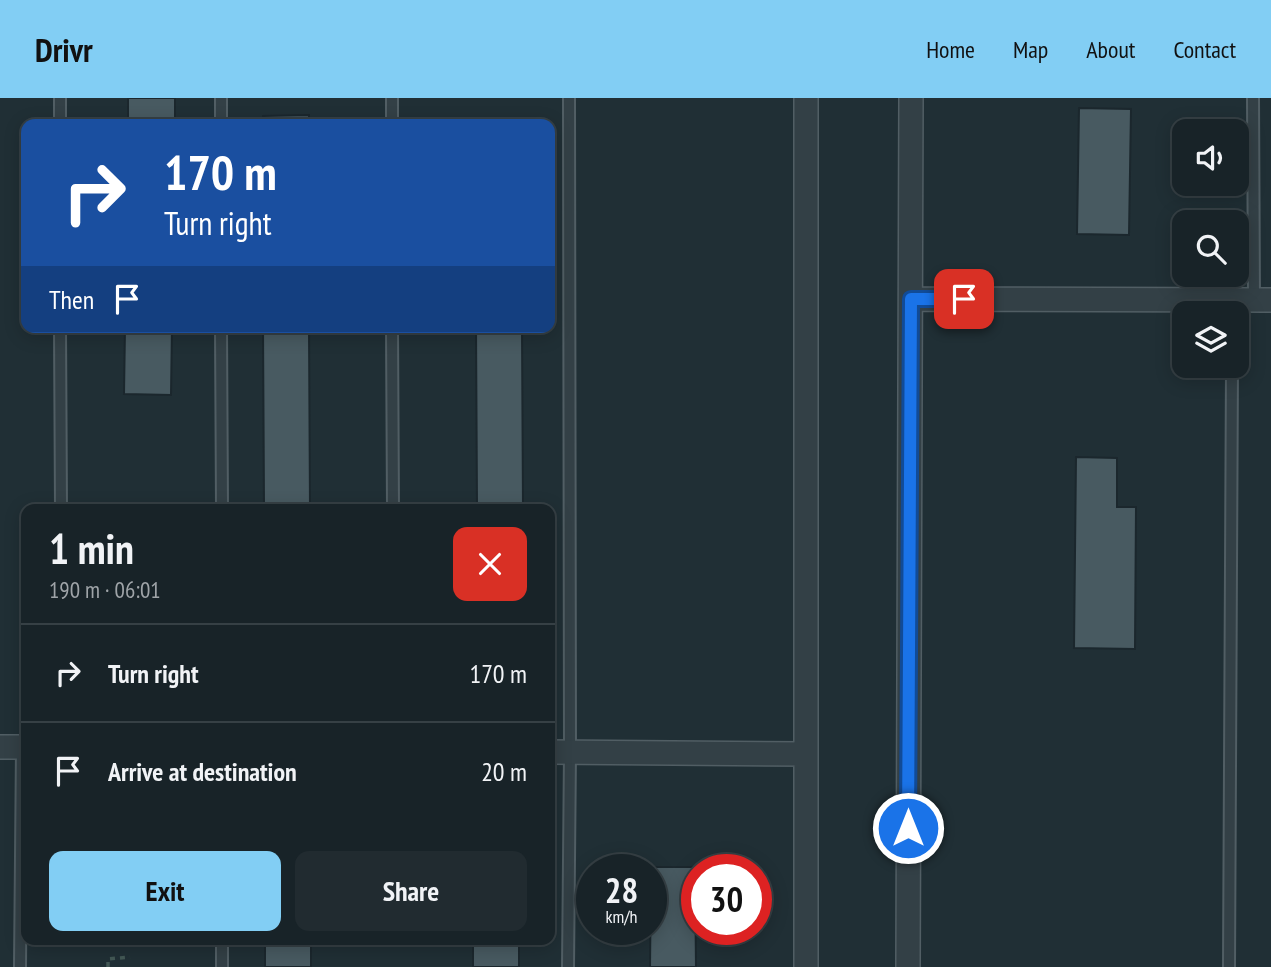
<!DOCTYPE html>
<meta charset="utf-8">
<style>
body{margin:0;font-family:"PT Sans Narrow",sans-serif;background:#212b30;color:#f1f3f6;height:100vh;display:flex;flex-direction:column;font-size:26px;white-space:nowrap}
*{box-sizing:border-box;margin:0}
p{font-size:23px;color:#9fa4a8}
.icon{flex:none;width:38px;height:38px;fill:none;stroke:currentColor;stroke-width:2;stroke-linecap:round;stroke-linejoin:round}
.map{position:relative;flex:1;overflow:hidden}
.side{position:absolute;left:21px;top:406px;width:534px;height:441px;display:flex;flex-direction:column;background:#182328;border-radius:14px;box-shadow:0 4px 18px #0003,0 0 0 2px #364045}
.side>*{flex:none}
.banner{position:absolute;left:21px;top:21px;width:534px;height:214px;border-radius:14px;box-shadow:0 4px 18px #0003,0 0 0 2px #364045;background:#1a4fa0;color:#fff;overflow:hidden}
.fabs{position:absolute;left:1172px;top:21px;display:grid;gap:14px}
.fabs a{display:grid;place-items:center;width:77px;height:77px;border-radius:14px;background:#182328;box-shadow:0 4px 18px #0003,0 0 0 2px #364045;font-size:35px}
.speed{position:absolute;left:576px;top:756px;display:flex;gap:14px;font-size:35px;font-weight:700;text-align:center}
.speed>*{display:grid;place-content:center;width:91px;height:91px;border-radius:50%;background:#182328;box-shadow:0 4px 18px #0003,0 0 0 2px #364045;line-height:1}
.speed small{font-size:18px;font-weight:400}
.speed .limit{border:10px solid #d22;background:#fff;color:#111}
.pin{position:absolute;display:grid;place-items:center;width:60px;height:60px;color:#fff;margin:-30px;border-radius:14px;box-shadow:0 4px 10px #0006}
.me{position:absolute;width:77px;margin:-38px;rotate:0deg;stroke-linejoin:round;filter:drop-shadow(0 0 5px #0008)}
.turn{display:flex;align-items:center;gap:24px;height:147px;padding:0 28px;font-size:32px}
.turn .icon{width:91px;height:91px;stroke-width:2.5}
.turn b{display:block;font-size:49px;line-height:60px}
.then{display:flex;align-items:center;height:66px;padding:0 28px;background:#0003;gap:14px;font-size:26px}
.round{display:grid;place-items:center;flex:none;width:74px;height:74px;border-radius:14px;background:#212b30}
.headline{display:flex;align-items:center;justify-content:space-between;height:119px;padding:0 28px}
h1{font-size:42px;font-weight:600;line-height:52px}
.primary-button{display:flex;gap:14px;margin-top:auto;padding:14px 28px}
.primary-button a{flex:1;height:80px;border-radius:14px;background:#82cef4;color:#111;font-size:28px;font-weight:600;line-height:80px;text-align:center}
.primary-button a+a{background:#212b30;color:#f1f3f6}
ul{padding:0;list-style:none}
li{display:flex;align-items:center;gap:21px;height:98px;padding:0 28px;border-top:2px solid #364045}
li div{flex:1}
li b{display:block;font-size:26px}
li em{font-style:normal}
header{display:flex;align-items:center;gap:42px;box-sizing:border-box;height:98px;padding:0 35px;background:#82cef4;color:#111}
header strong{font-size:33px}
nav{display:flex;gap:38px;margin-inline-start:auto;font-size:24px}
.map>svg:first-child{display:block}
.building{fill:#485a61;stroke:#1b272d;stroke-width:2}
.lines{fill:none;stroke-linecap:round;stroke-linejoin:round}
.service-casing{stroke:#515e64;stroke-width:14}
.minor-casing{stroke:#515e64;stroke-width:26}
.path{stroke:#435855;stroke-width:3.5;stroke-dasharray:5 5;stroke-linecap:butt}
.service{stroke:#334046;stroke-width:10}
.minor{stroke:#334046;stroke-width:23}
.route-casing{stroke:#114b97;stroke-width:18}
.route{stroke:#1a73e8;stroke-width:12}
</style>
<header>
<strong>Drivr</strong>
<nav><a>Home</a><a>Map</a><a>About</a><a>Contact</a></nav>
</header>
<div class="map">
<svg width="1271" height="869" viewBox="0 0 1271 869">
<rect width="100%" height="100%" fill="#202f35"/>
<path class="building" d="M128 0H175V26H128Z
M1079 10 1131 11 1129 137 1077 136Z
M309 17V26H263V18Z
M125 229H172L171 297 124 296Z
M263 229H309L310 411H264Z
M476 229H522L523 411H477Z
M1076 359 1117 360V409H1136L1135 551 1074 550Z
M650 769H695L696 869H650L651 772Z
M265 842H311V869H265Z
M473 842H519V869H473Z"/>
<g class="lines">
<defs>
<path id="service" d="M60 0V26
M221 0V26
M392 0V26
M1253 0 1254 202
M60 229 61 411
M221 229 222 411
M392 229 393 411
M20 869 22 649
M222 869V842
M568 869 570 654 569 0
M1229 869 1232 268"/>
<path id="minor" d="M911 201 1271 202
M0 649H26
M550 654 806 656
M806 869V0
M908 869 911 0"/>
</defs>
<use href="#service" class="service-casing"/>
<use href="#minor" class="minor-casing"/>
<path class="path" d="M108 869V861L130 859"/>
<use href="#service" class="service"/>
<use href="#minor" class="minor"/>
</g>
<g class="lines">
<defs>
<path id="route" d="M908 730 911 201H964"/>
</defs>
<use href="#route" class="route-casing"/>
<use href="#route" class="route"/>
</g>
</svg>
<div class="fabs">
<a><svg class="icon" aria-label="sound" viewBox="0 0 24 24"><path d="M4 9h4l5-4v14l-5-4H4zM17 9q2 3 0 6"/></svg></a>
<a><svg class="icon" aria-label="search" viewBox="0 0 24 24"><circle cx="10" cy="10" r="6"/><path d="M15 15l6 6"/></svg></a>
<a><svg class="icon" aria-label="layers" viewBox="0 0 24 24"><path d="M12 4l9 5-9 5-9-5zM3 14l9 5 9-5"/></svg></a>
</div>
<div class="speed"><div>28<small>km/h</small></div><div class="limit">30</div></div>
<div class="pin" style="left:964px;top:201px;background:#d93025"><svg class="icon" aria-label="arrive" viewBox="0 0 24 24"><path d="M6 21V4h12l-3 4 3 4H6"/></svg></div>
<svg class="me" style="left:908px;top:730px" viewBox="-20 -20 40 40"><circle r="17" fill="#1a73e8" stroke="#fff" stroke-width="3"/><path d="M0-11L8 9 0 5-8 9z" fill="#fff"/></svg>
<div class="banner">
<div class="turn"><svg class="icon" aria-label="right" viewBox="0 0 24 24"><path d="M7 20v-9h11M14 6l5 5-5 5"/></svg><div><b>170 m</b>Turn right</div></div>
<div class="then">Then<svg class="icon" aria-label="arrive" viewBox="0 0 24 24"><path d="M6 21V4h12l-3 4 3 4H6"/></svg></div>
</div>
<section class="side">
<div class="headline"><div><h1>1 min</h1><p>190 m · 06:01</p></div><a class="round" style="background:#d93025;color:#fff"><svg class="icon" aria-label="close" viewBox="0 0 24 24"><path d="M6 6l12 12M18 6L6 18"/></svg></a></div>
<ul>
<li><svg class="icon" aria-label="right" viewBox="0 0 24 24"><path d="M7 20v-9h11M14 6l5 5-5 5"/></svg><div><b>Turn right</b></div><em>170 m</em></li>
<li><svg class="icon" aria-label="arrive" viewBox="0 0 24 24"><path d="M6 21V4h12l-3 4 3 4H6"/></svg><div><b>Arrive at destination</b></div><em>20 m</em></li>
</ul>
<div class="primary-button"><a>Exit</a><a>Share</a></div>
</section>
</div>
